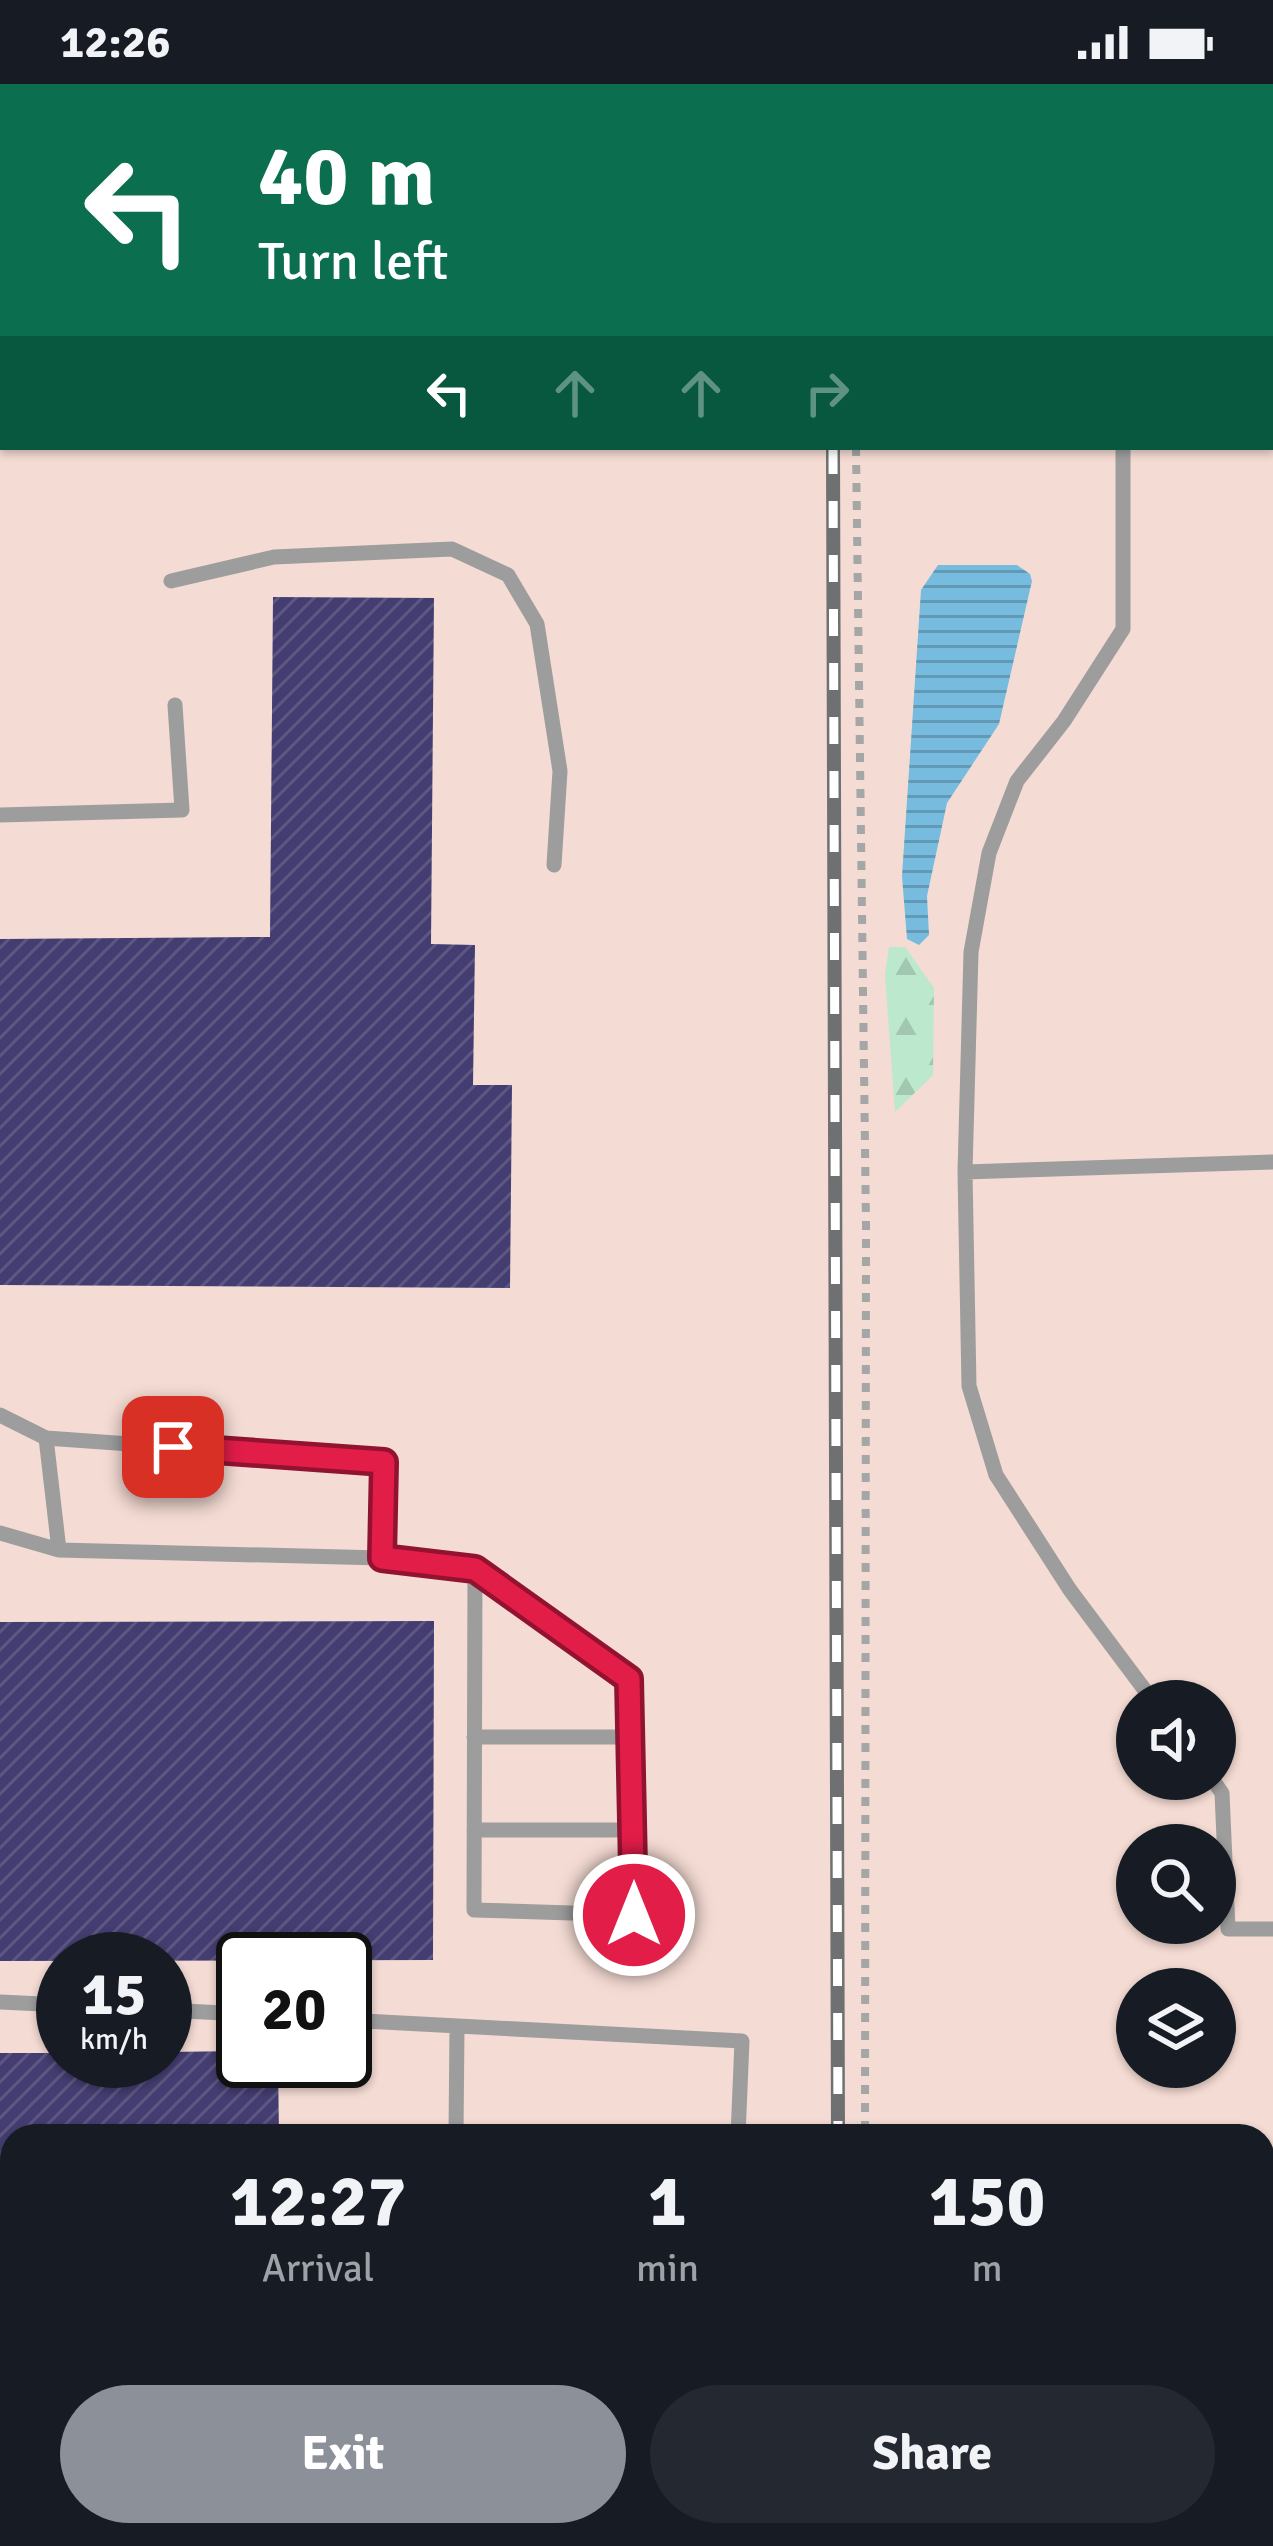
<!DOCTYPE html>
<style>
body{margin:0;font-family:Signika,sans-serif;background:#242831;color:#f1f3f6;height:100vh;display:flex;flex-direction:column;font-size:45px;white-space:nowrap}
*{box-sizing:border-box;margin:0}
p{font-size:39px;color:#9ea1a6}
.icon{flex:none;width:66px;height:66px;fill:none;stroke:currentColor;stroke-width:2;stroke-linecap:round;stroke-linejoin:round}
.map{position:relative;flex:1;overflow:hidden}
.side{position:absolute;left:0px;top:2040px;width:1275px;height:423px;display:flex;flex-direction:column;background:#171b24;border-radius:36px 36px 0 0;box-shadow:0 3px 9px #0004}
.side>*{flex:none}
.guide{position:absolute;left:0px;top:0px;width:1275px;height:366px;box-shadow:0 3px 9px #0004;background:#0b6e4f;color:#fff;overflow:hidden}
.buttons{position:absolute;left:1116px;top:1596px;display:grid;gap:24px}
.buttons a{display:grid;place-items:center;width:120px;height:120px;border-radius:50%;background:#171b24;box-shadow:0 3px 9px #0004;font-size:60px}
.speed{position:absolute;left:36px;top:1848px;display:flex;gap:24px;font-size:60px;font-weight:700;text-align:center}
.speed>*{display:grid;place-content:center;width:156px;height:156px;border-radius:50%;background:#171b24;box-shadow:0 3px 9px #0004;line-height:1}
.speed small{font-size:30px;font-weight:400}
.speed .limit{border:6px solid #111;border-radius:18px;background:#fff;color:#111}
.pin{position:absolute;display:grid;place-items:center;width:102px;height:102px;color:#fff;margin:-51px;border-radius:24px;box-shadow:0 6px 18px #0006}
.me{position:absolute;width:132px;margin:-66px;rotate:0deg;stroke-linejoin:round;filter:drop-shadow(0 0 9px #0008)}
.turn{display:flex;align-items:center;gap:42px;height:252px;padding:0 60px;font-size:54px}
.turn .icon{width:156px;height:156px;stroke-width:2.5}
.turn b{display:block;font-size:84px;line-height:102px}
.lanes{display:flex;align-items:center;height:114px;padding:0 60px;background:#0003;justify-content:center;gap:60px;direction:ltr}
.lanes .off{opacity:.35}
.eta{display:flex;justify-content:space-evenly;align-items:center;height:204px;text-align:center}
.eta b{font-size:72px;font-weight:700;line-height:84px}
.cta{display:flex;gap:24px;margin-top:auto;padding:24px 60px}
.cta a{flex:1;height:138px;border-radius:72px;background:#8c9099;color:#fff;font-size:48px;font-weight:700;line-height:138px;text-align:center}
.cta a+a{background:#242831;color:#f1f3f6}
.status{display:flex;justify-content:space-between;align-items:center;height:84px;padding:0 60px;background:#171b24;direction:ltr}
.status svg{height:33px;fill:currentColor}
.map>svg:first-child{display:block}
.industrial{fill:#f4dbd3;fill-rule:evenodd}
.forest{fill:url(#forest-firs)}
.water{fill:url(#water-rules)}
.building{fill:url(#building-hatch)}
.lines{fill:none;stroke-linecap:round;stroke-linejoin:round}
.path{stroke:#a5a6a6;stroke-width:8;stroke-dasharray:9 9;stroke-linecap:butt}
.service{stroke:#9d9d9d;stroke-width:15}
.rail-casing{stroke:#6f7071;stroke-width:14}
.rail{stroke:#fff;stroke-width:9;stroke-dasharray:27;stroke-linecap:butt}
.route-casing{stroke:#92132f;stroke-width:30}
.route{stroke:#e11d48;stroke-width:21}
</style>
<div class="status"><b>12:26</b><svg viewBox="0 0 49 12"><path d="M0 12V9h3v3zM5 12V6h3v6zM10 12V3h3v9zM15 12V0h3v12zM26 1h20v11H26zM47 4h2v5h-2z"/></svg></div>
<div class="map">
<svg width="1273" height="2462" viewBox="0 0 1273 2462">
<defs>
<pattern id="forest-firs" width="22" height="20" patternUnits="userSpaceOnUse" patternTransform="scale(3)"><rect width="22" height="20" fill="#bce8ce"/><path d="M5 1l3.5 6h-7zM16 11l3.5 6h-7z" fill="#a2c7b1"/></pattern>
<pattern id="water-rules" width="6" height="5" patternUnits="userSpaceOnUse" patternTransform="scale(3)"><rect width="6" height="5" fill="#77bcdf"/><path d="M0 2.5h6" fill="none" stroke="#6299b5"/></pattern>
<pattern id="building-hatch" width="6" height="6" patternUnits="userSpaceOnUse" patternTransform="scale(3)"><rect width="6" height="6" fill="#443d71"/><path d="M-1 1l2-2M0 6l6-6M5 7l2-2" fill="none" stroke="#5d5781"/></pattern>
</defs>
<rect width="100%" height="100%" fill="#eaebec"/>
<path class="industrial" d="M0 0H1273V2462H0ZM3 3H1272V363H3ZM1137 1617H1215V1695H1137ZM1137 1761H1215V1839H1137ZM63 1875H165V1977H63ZM243 1875H345V1977H243ZM1137 1905H1215V1983H1137ZM12 2052H1263V2451H12Z"/>
<path class="forest" d="M889 863H905L934 904 933 991 895 1028 885 891Z"/>
<path class="water" d="M938 481H1017L1030 490 1032 497 999 640 947 719 927 812 929 851 919 861 907 855 902 792 921 506Z"/>
<path class="building" d="M273 513 434 514 431 860 475 861 473 1001H512L510 1204 0 1201V855L270 853Z
M434 1537 433 1876 0 1877V1538Z
M243 1967V1977H278L279 2052H12V2236H0V1969H63V1977H165V1968Z
M0 2368H12V2451H382V2462H0Z"/>
<g class="lines">
<path class="path" d="M856 363 866 1141 865 2052
M864 2462V2451"/>
<path class="service" d="M709 0 711 3
M637 3V0
M1123 3V0
M0 355H3
M1123 363V545L1064 637 1017 697 989 769 971 868 965 1088 969 1302 996 1391 1070 1506 1153 1617
M171 497 274 473 452 465 508 491 537 540 560 687 554 781
M0 731 182 726 175 621
M965 1088 1273 1078
M0 1331 46 1354 384 1378 382 1474
M46 1354 59 1466
M0 1449 59 1466 382 1474 475 1485 629 1595 635 1831 474 1826 475 1485
M474 1653H631
M1212 1695 1222 1709 1228 1845H1273
M474 1746H634
M0 1918 63 1921
M165 1926 243 1930
M345 1936 742 1957 738 2052
M456 2052 457 1942
M0 2328H12
M1263 2407H1273
M596 2451V2462
M922 2451V2462
M1148 2451 1149 2462"/>
<defs>
<path id="rail" d="M833 363 838 2052
M838 2451 839 2462"/>
</defs>
<use href="#rail" class="rail-casing"/>
<use href="#rail" class="rail"/>
</g>
<g class="lines">
<defs>
<path id="route" d="M173 1363 384 1378 382 1474 475 1485 629 1595 634 1831"/>
</defs>
<use href="#route" class="route-casing"/>
<use href="#route" class="route"/>
</g>
</svg>
<div class="buttons">
<a><svg class="icon" aria-label="sound" viewBox="0 0 24 24"><path d="M4 9h4l5-4v14l-5-4H4zM17 9q2 3 0 6"/></svg></a>
<a><svg class="icon" aria-label="search" viewBox="0 0 24 24"><circle cx="10" cy="10" r="6"/><path d="M15 15l6 6"/></svg></a>
<a><svg class="icon" aria-label="layers" viewBox="0 0 24 24"><path d="M12 4l9 5-9 5-9-5zM3 14l9 5 9-5"/></svg></a>
</div>
<div class="speed"><div>15<small>km/h</small></div><div class="limit">20</div></div>
<div class="pin" style="left:173px;top:1363px;background:#d93025"><svg class="icon" aria-label="arrive" viewBox="0 0 24 24"><path d="M6 21V4h12l-3 4 3 4H6"/></svg></div>
<svg class="me" style="left:634px;top:1831px" viewBox="-20 -20 40 40"><circle r="17" fill="#e11d48" stroke="#fff" stroke-width="3"/><path d="M0-11L8 9 0 5-8 9z" fill="#fff"/></svg>
<div class="guide">
<div class="turn"><svg class="icon" aria-label="left" viewBox="0 0 24 24"><path d="M17 20v-9H6M10 6l-5 5 5 5"/></svg><div><b>40 m</b>Turn left</div></div>
<div class="lanes"><svg class="icon" aria-label="left" viewBox="0 0 24 24"><path d="M17 20v-9H6M10 6l-5 5 5 5"/></svg><svg class="icon off" aria-label="ahead" viewBox="0 0 24 24"><path d="M12 20V5M6 11l6-6 6 6"/></svg><svg class="icon off" aria-label="ahead" viewBox="0 0 24 24"><path d="M12 20V5M6 11l6-6 6 6"/></svg><svg class="icon off" aria-label="right" viewBox="0 0 24 24"><path d="M7 20v-9h11M14 6l5 5-5 5"/></svg></div>
</div>
<section class="side">
<div class="eta">
<div><b>12:27</b><p>Arrival</p></div>
<div><b>1</b><p>min</p></div>
<div><b>150</b><p>m</p></div>
</div>
<div class="cta"><a>Exit</a><a>Share</a></div>
</section>
</div>
